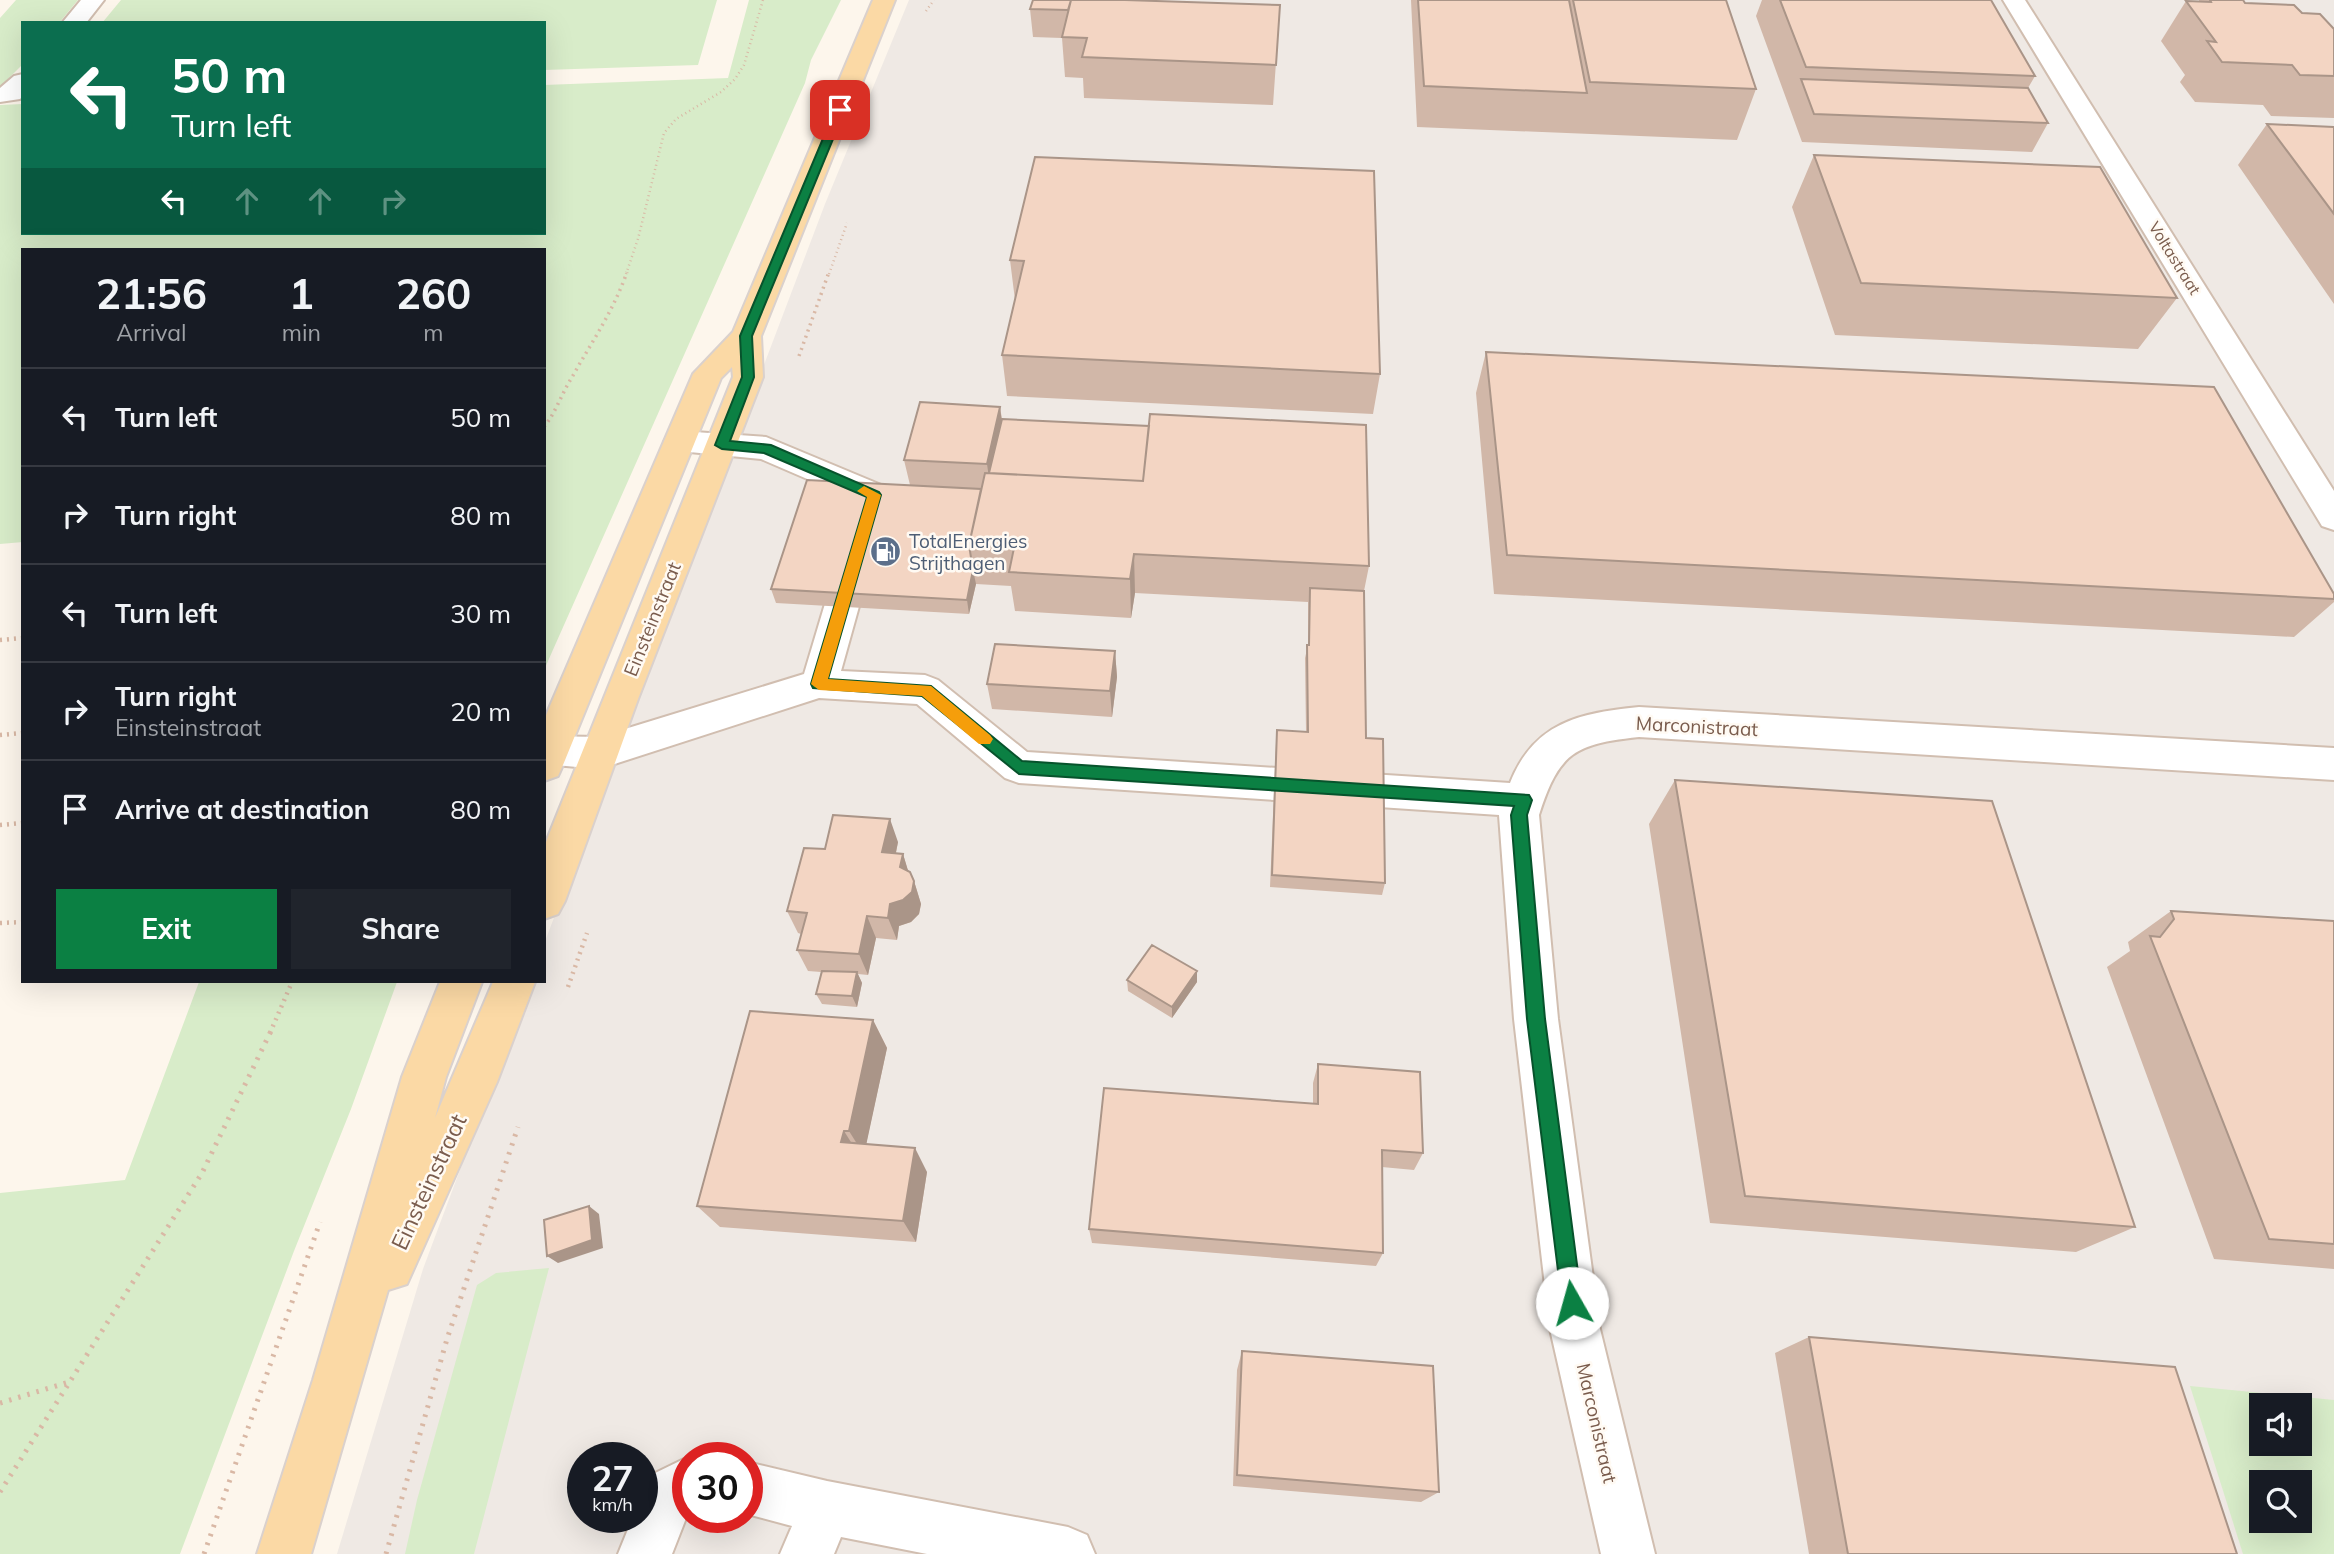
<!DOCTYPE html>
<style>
body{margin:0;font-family:Mulish,sans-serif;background:#20242c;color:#f1f3f6;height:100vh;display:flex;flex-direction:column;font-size:26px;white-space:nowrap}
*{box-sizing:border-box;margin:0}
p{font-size:23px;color:#9ea1a6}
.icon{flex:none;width:38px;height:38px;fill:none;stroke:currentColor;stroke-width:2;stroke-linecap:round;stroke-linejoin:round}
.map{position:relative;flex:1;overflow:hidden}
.side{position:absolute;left:21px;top:248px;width:525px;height:735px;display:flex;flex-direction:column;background:#171b24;border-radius:0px;box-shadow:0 7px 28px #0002}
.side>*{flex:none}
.banner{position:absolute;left:21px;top:21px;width:525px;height:214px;border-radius:0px;box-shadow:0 7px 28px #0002;background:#0b6e4f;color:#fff;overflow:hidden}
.tools{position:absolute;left:2249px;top:1393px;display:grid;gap:14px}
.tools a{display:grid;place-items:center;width:63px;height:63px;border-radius:0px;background:#171b24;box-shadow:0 7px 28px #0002;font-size:35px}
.speed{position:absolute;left:567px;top:1442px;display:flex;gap:14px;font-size:35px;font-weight:700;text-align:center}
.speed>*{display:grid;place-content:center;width:91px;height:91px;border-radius:50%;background:#171b24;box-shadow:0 7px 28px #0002;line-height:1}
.speed small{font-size:18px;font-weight:400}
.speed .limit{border:10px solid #d22;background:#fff;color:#111}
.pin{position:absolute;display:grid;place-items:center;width:60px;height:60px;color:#fff;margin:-30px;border-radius:14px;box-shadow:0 4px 10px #0006}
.me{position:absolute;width:77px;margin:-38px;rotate:353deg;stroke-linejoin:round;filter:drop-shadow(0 0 5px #0008)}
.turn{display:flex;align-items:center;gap:24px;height:147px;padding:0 35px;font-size:32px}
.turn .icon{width:91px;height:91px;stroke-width:2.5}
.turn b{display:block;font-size:49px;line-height:60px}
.lanes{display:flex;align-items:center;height:66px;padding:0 35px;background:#0003;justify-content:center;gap:35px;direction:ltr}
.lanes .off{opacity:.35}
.eta{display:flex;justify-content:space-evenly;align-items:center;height:119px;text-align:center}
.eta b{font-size:42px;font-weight:700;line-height:49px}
.button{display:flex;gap:14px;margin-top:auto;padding:14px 35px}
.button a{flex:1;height:80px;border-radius:0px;background:#0b8043;color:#fff;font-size:28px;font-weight:700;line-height:80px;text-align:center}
.button a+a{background:#20242c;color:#f1f3f6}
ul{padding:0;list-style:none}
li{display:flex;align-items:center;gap:21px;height:98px;padding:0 35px;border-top:2px solid #363941}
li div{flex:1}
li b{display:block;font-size:26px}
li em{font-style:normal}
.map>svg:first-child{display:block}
.industrial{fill:#efe9e4;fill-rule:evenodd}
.green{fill:#d8ecc9;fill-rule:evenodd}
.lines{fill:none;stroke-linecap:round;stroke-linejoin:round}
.minor-casing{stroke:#d1beb0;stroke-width:4}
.major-casing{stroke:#dad1cd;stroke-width:4}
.path-far3{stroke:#d9b8a5;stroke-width:2.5;stroke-dasharray:1 3.5;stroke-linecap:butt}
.path-far2{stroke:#d9b8a5;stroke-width:3.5;stroke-dasharray:2 4.5;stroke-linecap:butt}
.path-far1{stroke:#d9b8a5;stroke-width:4.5;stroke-dasharray:2 5;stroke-linecap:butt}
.path{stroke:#d9b8a5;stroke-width:5;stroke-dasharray:2.5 7;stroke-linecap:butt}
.minor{fill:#fff;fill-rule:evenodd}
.major{fill:#fbd9a5;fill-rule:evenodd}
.wall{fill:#d1b7a8}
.shaded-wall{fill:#aa9588}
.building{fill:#f3d5c3;stroke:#aa9588;stroke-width:2}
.route{fill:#0b8043;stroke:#07532c;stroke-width:2}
.slow{fill:#f59e0b}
.labels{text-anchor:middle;stroke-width:5;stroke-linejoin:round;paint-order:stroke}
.far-street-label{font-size:16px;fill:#7a5c4d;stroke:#fffaf3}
.service-label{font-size:19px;fill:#4e5e75;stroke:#fffaf3;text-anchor:start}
.street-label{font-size:19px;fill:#7a5c4d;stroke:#fffaf3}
.near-street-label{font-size:23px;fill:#7a5c4d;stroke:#fffaf3}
</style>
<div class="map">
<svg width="2334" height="1554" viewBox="0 0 2334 1554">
<rect width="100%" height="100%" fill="#fdf6ec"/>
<path class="industrial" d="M909 0H2334V1554H337L423 1269 530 982H544V944L825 204ZM2261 1405H2300V1444H2261ZM583 1458H642V1517H583ZM688 1458H747V1517H688ZM2261 1482H2300V1521H2261Z"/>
<path class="green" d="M16 0H78L59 23H23V64L0 87V18Z
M121 0H717L698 65 544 70V23H102Z
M749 0H841L811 60 805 83 544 670V250H23V542L0 544V105L23 104V233H544V85L728 78Z
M199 982H397L351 1109 294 1251 180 1554H0V1193L125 1180Z
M549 1268 474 1554H405L417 1500 477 1285 496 1273Z
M2190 1386 2334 1400V1554H2243ZM2261 1405H2300V1444H2261ZM2261 1482H2300V1521H2261Z"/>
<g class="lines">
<defs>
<path id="minor" d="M81 0H104L86 23H62Z
M2003 0H2025L2334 491V530L2322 526Z
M23 74V96L20 99 0 102V88L14 76Z
M680 431 766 437 886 487 890 495 841 671 925 675 938 680 1027 752 1510 783C1534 722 1580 713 1639 707L2334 748V780L1639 737C1575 744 1559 752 1539 815L1558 1019 1600 1329 1655 1554H1601L1550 1329 1514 1019 1499 815 1019 783 1005 778 917 704 819 698 599 769 544 764V736L599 737 804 674 856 500 761 459 669 450 664 442 669 434Z
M688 1457 691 1458H688V1513L672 1554H618L633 1517H642V1493L649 1476Z
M747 1462 827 1481 1068 1527 1087 1535 1095 1554H927L841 1537 834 1554H780L792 1526 747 1514Z"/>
<path id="major" d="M873 0H895L761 336 763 377 638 699 565 901 558 914 544 919V847L733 377 732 367 721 378 563 765 558 776 544 781V720L693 374 733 332Z
M440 982H482L446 1077 435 1118 493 982H535L497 1082 407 1284 388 1290 311 1554H257L313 1380 402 1077Z"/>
</defs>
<use href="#minor" class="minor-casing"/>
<use href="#major" class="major-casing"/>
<path class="path-far3" d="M926 11 934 0
M626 274 638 239 664 133 676 119 721 92 735 79 744 65 763 0
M829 274 847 223"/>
<path class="path-far2" d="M799 356 829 272
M544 427C556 412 561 395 571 379 591 343 613 312 627 272"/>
<path class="path-far1" d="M0 640 23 638
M0 735 23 733
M0 825 23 823
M0 923 23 922
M568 987 587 933
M270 1033 292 982"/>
<path class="path" d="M0 1403 66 1383
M0 1492 202 1173 271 1031
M204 1554 320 1222
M386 1554 447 1339 518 1127"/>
<use href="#minor" class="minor"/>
<use href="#major" class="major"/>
</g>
<path class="wall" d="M1411 0H1726L1756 89 1737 140 1417 127Z
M1762 0H1991L2035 76 2028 88 2048 123 2032 152 1802 142 1756 16Z
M2199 0H2243L2245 3 2302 13 2334 29V118L2271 116 2263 105 2195 102 2180 82 2185 75 2161 41 2186 1H2199Z
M1280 5 1273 105 1084 98 1083 78 1065 77 1062 38 1033 37 1030 9Z
M2267 124 2334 127V304L2238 165Z
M1814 155 2177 298 2138 349 1835 335 1792 207Z
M1035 157 1380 374 1373 414 1007 396 1002 355 1015 300 1010 260Z
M1486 352 2334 594V602L2294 637 1494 594 1476 393Z
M1000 407 1002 419 1369 566 1364 591 1366 738 1385 883 1382 895 1270 887 1276 743 1277 730 1306 732 1305 658 1308 645V602L1135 593 1131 618 1015 611 1011 586 976 584 969 614 776 603 771 589 910 485 904 460Z
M1115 651 1117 677 1112 717 992 709 987 684Z
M1675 780 2135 1227 2076 1252 1710 1223 1649 824Z
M898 842 896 853 903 854 908 871 914 881 921 904 919 914 911 922 899 926 897 940 876 938 868 975 858 974 862 983 857 1007 822 1004 816 994 821 972 808 971 797 950 801 934 798 933 787 911 825 849Z
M2171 911 2334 921V1269L2214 1259 2107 967 2130 951 2128 942Z
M1127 980 1197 982 1172 1018 1128 991Z
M873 1020 887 1048 866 1144 927 1172 916 1242 720 1227 697 1206Z
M1318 1064 1423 1153 1414 1170 1382 1167 1383 1253 1376 1266 1092 1243 1089 1229 1313 1104V1083Z
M1809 1337 2237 1554H1809L1775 1353Z
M1242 1351 1439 1492 1421 1502 1233 1486 1237 1370Z"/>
<path class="shaded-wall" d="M1000 407 1005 447 990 485 987 464Z
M1134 554 1135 593 1131 618 1130 579Z
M973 570 976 584 969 614 967 600Z
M1115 651 1117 677 1112 717 1110 691Z
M890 819 898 842 891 876 882 852Z
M903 854 910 877 900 867Z
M914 881 921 904 919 914 911 922 899 926 897 940 888 918 890 904Z
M867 916 876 938 868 975 859 954Z
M1197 971V982L1172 1018V1007Z
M857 972 862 983 857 1007 852 996Z
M873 1020 887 1048 864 1155 849 1131Z
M844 1131 859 1155 841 1142Z
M915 1148 927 1172 916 1242 903 1221Z
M589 1206 599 1214 603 1248 558 1263 547 1256Z"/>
<path class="building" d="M1033 0H1071L1068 10 1030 9Z
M1071 0H1125L1280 5 1276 65 1082 57 1087 38 1062 37Z
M1418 0H1569L1587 93 1424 86Z
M1573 0H1726L1756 89 1590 82Z
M1780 0H1991L2035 76 1806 67Z
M2210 0H2243L2245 3 2294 5 2302 13 2320 14 2334 29V76L2300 75 2292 65 2222 62 2207 41 2216 42 2186 1 2211 2Z
M1801 79 2028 88 2048 123 1814 114Z
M2267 124 2334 127V214Z
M1814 155 2100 167 2177 298 1861 283Z
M1035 157 1374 171 1380 374 1002 355 1024 261 1010 260Z
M1486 352 2214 387 2334 594V599L1507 555Z
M920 402 1000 407 987 464 904 460Z
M1150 414 1366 425 1369 566 1134 554 1130 579 1009 572 1014 548 969 545 985 473 1143 481Z
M1002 419 1149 426 1143 481 989 473Z
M807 480 981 489 969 545 973 570 967 600 771 589Z
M1310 588 1364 591 1366 738 1383 739 1385 883 1272 875 1277 730 1308 732 1307 645H1309Z
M995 644 1115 651 1110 691 987 684Z
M1675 780 1992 801 2135 1227 1745 1196Z
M833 815 890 819 882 852 903 854 900 867 910 872 914 881 912 892 903 900 890 904 888 918 867 916 859 954 797 950 807 913 787 911 804 848 825 849Z
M2171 911 2334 921V1244L2269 1239 2150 936 2160 937 2174 919Z
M1152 945 1197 971 1172 1007 1127 980Z
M822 971 857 972 852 996 816 994Z
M750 1011 873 1020 849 1131H844L841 1142 915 1148 903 1221 697 1206Z
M1318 1064 1420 1072 1423 1153 1382 1150 1383 1253 1089 1229 1104 1088 1318 1104Z
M589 1206 592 1240 547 1256 544 1220Z
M1809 1337 2175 1367 2237 1554H1848Z
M1242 1351 1433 1366 1439 1492 1237 1475Z"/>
<path class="route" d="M840 107 845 110 752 336 754 377 730 441 771 445 879 492 881 495 828 679 931 686 1022 761 1529 795 1532 800 1527 815 1545 1019 1582 1303 1579 1311 1572 1314 1565 1311 1562 1303 1527 1019 1511 815 1514 806 1019 774 922 696 813 688 811 684 867 497 764 453 722 449 715 445 742 377 740 336 835 110Z"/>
<path class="slow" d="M864 486 881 495 828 679 931 686 990 735 993 739 990 744H979L922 696 819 690 811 684 867 497 857 491Z"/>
<defs>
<symbol id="fuel-disc" viewBox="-11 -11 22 22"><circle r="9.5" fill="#5c6f8a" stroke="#fffaf3"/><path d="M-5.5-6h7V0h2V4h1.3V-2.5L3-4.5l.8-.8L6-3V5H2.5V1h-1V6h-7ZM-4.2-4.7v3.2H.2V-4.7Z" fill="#fff"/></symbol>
</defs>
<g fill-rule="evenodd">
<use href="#fuel-disc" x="868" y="534" width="35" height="35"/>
</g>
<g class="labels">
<g class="far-street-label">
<text transform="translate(2175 258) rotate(58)" y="6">Voltastraat</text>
</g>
<g class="service-label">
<text x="909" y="548">TotalEnergies<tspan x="909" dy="22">Strijthagen</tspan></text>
</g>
<g class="street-label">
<text transform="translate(652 619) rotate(-68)" y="7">Einsteinstraat</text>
<text transform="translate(1697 726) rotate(3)" y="7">Marconistraat</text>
<text transform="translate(1597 1423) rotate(77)" y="7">Marconistraat</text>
</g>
<g class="near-street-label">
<text transform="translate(429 1182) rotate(-65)" y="8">Einsteinstraat</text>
</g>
</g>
</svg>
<div class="tools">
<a><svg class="icon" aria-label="sound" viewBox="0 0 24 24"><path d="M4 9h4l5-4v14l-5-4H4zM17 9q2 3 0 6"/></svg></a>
<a><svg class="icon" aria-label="search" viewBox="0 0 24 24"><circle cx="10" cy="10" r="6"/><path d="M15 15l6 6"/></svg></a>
</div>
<div class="speed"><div>27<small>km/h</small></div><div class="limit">30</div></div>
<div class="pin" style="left:840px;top:110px;background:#d93025"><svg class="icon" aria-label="arrive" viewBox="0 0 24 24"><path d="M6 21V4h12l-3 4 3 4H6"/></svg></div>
<svg class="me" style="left:1572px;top:1303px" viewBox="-20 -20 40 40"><circle r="19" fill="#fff"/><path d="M0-13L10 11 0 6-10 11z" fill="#0b8043"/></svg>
<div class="banner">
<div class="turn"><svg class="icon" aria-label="left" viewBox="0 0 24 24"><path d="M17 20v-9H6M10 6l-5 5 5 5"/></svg><div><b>50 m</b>Turn left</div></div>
<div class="lanes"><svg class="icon" aria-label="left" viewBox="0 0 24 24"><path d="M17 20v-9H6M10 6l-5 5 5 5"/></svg><svg class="icon off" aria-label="ahead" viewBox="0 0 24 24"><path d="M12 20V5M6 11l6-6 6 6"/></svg><svg class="icon off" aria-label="ahead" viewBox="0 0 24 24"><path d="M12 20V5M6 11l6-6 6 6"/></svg><svg class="icon off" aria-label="right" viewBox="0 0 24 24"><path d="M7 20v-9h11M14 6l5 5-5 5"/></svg></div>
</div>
<section class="side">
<div class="eta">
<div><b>21:56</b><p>Arrival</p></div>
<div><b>1</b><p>min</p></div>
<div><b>260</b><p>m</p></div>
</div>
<ul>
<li><svg class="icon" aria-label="left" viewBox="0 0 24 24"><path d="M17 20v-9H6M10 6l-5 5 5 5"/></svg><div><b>Turn left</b></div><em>50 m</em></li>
<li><svg class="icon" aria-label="right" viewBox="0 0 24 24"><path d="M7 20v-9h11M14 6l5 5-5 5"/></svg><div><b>Turn right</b></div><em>80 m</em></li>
<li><svg class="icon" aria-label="left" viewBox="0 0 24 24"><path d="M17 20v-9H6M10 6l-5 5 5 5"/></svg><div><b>Turn left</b></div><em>30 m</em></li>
<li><svg class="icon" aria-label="right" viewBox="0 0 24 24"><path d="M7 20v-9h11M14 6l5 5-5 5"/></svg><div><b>Turn right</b><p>Einsteinstraat</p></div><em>20 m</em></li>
<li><svg class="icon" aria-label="arrive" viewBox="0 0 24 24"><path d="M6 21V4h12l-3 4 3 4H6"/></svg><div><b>Arrive at destination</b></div><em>80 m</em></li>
</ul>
<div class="button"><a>Exit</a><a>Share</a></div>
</section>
</div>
